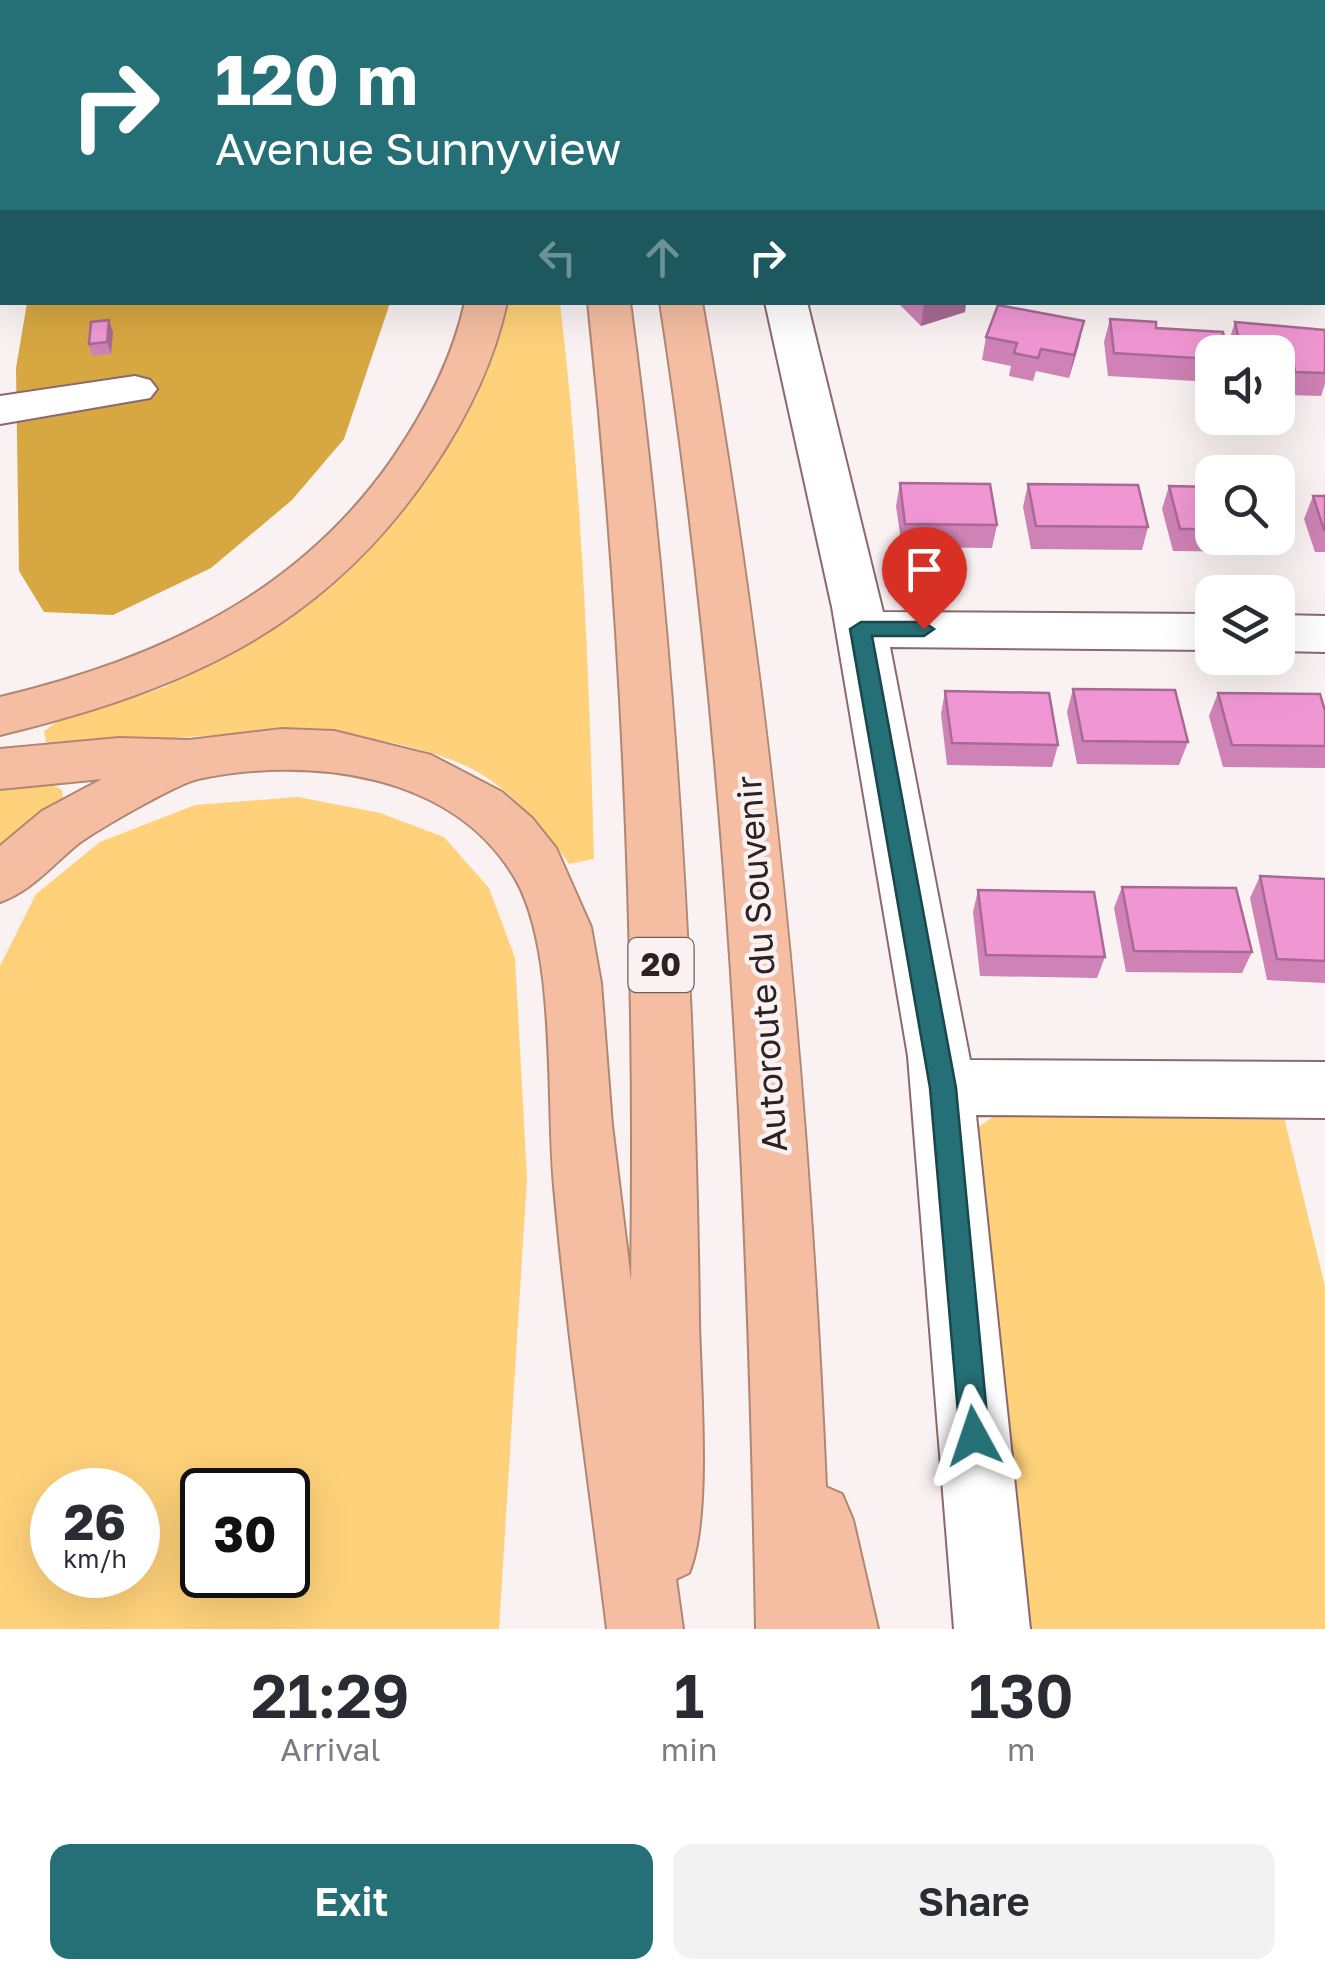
<!DOCTYPE html>
<style>
body{margin:0;font-family:"Golos Text",sans-serif;background:#f2f2f3;color:#2b2b33;height:100vh;display:flex;flex-direction:column;font-size:38px;white-space:nowrap}
*{box-sizing:border-box;margin:0}
p{font-size:32px;color:#7c7c81}
.icon{flex:none;width:55px;height:55px;fill:none;stroke:currentColor;stroke-width:2;stroke-linecap:round;stroke-linejoin:round}
.map{position:relative;height:1629px;overflow:hidden}
.drawer{display:flex;flex-direction:column;background:#fff;flex:1}
.drawer>*{flex:none}
.guide{position:absolute;left:0px;top:0px;width:1325px;height:305px;box-shadow:0 10px 40px #0002;background:#256f76;color:#fff;overflow:hidden}
.fabs{position:absolute;left:1195px;top:335px;display:grid;gap:20px}
.fabs a{display:grid;place-items:center;width:100px;height:100px;border-radius:20px;background:#fff;box-shadow:0 10px 40px #0002;font-size:50px}
.speed{position:absolute;left:30px;top:1468px;display:flex;gap:20px;font-size:50px;font-weight:700;text-align:center}
.speed>*{display:grid;place-content:center;width:130px;height:130px;border-radius:50%;background:#fff;box-shadow:0 10px 40px #0002;line-height:1}
.speed small{font-size:25px;font-weight:400}
.speed .limit{border:5px solid #111;border-radius:15px;background:#fff;color:#111}
.pin{position:absolute;display:grid;place-items:center;width:85px;height:85px;color:#fff;margin:-102px -42px;border-radius:50% 50% 50% 0;rotate:-45deg;box-shadow:0 0 10px #0007}
.pin .icon{rotate:45deg}
.me{position:absolute;width:110px;margin:-55px;rotate:355deg;stroke-linejoin:round;filter:drop-shadow(0 0 8px #0008)}
.turn{display:flex;align-items:center;gap:35px;height:210px;padding:0 50px;font-size:45px}
.turn .icon{width:130px;height:130px;stroke-width:2.5}
.turn b{display:block;font-size:70px;line-height:85px}
.lanes{display:flex;align-items:center;height:95px;padding:0 50px;background:#0003;justify-content:center;gap:50px;direction:ltr}
.lanes .off{opacity:.35}
.eta{display:flex;justify-content:space-evenly;align-items:center;height:170px;text-align:center}
.eta b{font-size:60px;font-weight:600;line-height:70px}
.button{display:flex;gap:20px;margin-top:auto;padding:20px 50px}
.button a{flex:1;height:115px;border-radius:20px;background:#256f76;color:#fff;font-size:40px;font-weight:600;line-height:115px;text-align:center}
.button a+a{background:#f2f2f3;color:#2b2b33}
.map>svg:first-child{display:block}
.green{fill:#fed17a;fill-rule:evenodd}
.forest{fill:#d7a742}
.lines{fill:none;stroke-linecap:round;stroke-linejoin:round}
.minor-casing{stroke:#8b696c;stroke-width:4}
.highway-casing{stroke:#b08775;stroke-width:4}
.path{stroke:#bbb1b1;stroke-width:4;stroke-dasharray:1 5;stroke-linecap:butt}
.minor{fill:#fff;fill-rule:evenodd}
.highway{fill:#f5bea2;fill-rule:evenodd}
.wall{fill:#ce82b5}
.shaded-wall{fill:#a86a94}
.building{fill:#f097d3;stroke:#a86a94;stroke-width:2.5}
.route{fill:#256f76;stroke:#18484d;stroke-width:2.5}
.labels{text-anchor:middle;stroke-width:9;stroke-linejoin:round;paint-order:stroke}
.shield{fill:#faf2f2;stroke:#6c6060;stroke-width:2.5}
.shield-label{font-size:32px;font-weight:bold;fill:#2f2122}
.street-label{font-size:35px;fill:#2f2122;stroke:#faf2f2}
</style>
<div class="map">
<svg width="1325" height="1629" viewBox="0 0 1325 1629">
<rect width="100%" height="100%" fill="#faf2f2"/>
<path class="green" d="M496 303H560C582 488 589 672 594 859L569 864C542 826 508 785 464 765 339 711 192 739 61 748L46 742 44 731 58 721 165 687 315 595Z
M51 784 62 790 64 802 0 848V791Z
M298 797 380 813 444 837 489 888 515 958 527 1178 499 1629H0V966L36 894 100 842 195 805ZM52 1490H138V1575H52ZM202 1490H288V1575H202Z
M1011 1113H1283L1325 1286V1629H1021L972 1132 991 1118Z"/>
<path class="forest" d="M27 303H390L344 439 292 500 211 568 113 615 44 612 19 571 16 368Z"/>
<g class="lines">
<defs>
<path id="minor" d="M30 0H64V2H31Z
M672 0H706L707 2H674Z
M1322 54H1325V74H1322Z
M1322 278H1325V302H1322Z
M765 302H807L883 612 1212 614V650L890 647 970 1060 1325 1062V1118L976 1115 1030 1629H954L908 1056 832 607Z
M135 376 150 380 157 389 150 398 0 424V396Z
M1278 615 1325 616V652L1278 651Z"/>
<path id="highway" d="M464 0H498V2H465Z
M527 0H561L562 2H529Z
M586 0H620L621 2H588Z
M465 302H507C494 363 467 417 433 468 324 630 184 690 0 735V697C156 660 296 596 391 461 425 412 452 361 465 302Z
M588 302H630C675 640 695 978 699 1319 700 1384 712 1518 689 1573L676 1579 683 1629H607C589 1481 567 1334 554 1186 546 1100 557 953 516 880 454 771 307 756 198 779 176 784 97 830 78 844 52 865 32 891 0 902V846L42 811 102 779 0 789V749L119 738 189 740 282 729 334 731 431 755 502 792 532 818 556 848 591 927 601 983 612 1125 631 1281C636 954 623 628 588 302Z
M660 302H702C772 695 809 1089 826 1487L842 1494 853 1520 878 1629H756C748 1184 728 743 660 302Z"/>
</defs>
<use href="#minor" class="minor-casing"/>
<use href="#highway" class="highway-casing"/>
<path class="path" d="M772 0 780 2"/>
<use href="#minor" class="minor"/>
<use href="#highway" class="highway"/>
</g>
<path class="wall" d="M851 0H920V2H851Z
M937 0H1003V2H936Z
M1023 0H1115L1114 2H1023Z
M1118 0H1214L1215 2H1119Z
M1322 80H1325V127H1322Z
M1322 188H1325V237H1322Z
M897 302H966L965 312 921 326Z
M1110 319 1156 328 1212 352V382L1108 376 1104 342Z
M109 320 113 332 111 354 92 356 89 344Z
M1235 322 1325 330V384L1321 396 1287 395 1285 383H1278V352H1230L1228 344Z
M986 337 1079 344 1069 378 1036 371 1033 381 1009 376 1011 366 982 360Z
M900 483 997 525 992 548 902 547 896 506Z
M1028 484 1148 527 1142 550 1031 549 1023 507Z
M1169 486 1212 487V538H1268L1263 552 1173 551 1162 509Z
M1325 493V552H1315L1304 519 1313 496H1324Z
M1073 689 1188 742 1179 765 1077 764 1067 712Z
M945 691 1058 745 1052 767 947 765 941 714Z
M1218 693 1325 711V768L1223 767 1209 716Z
M1260 876 1325 879V983L1267 980 1250 898Z
M1122 887 1252 952 1242 973 1126 972 1114 908Z
M978 890 1105 957 1097 978 980 976 973 912Z"/>
<path class="shaded-wall" d="M896 0H920V2H889Z
M928 302H966L965 312 921 326 924 304Z
M109 320 113 332 111 354 107 342Z
M1084 321 1079 344 1069 378 1074 355Z"/>
<path class="building" d="M871 0H896L889 2H875Z
M1146 0H1214L1215 2H1147Z
M1232 0H1290L1291 2H1233Z
M1322 80H1325V105H1322Z
M1322 188H1325V215H1322Z
M998 305 1084 321 1074 355 1041 349 1038 358 1014 353 1017 343 986 337Z
M1110 319 1156 322V328L1223 332 1227 352H1212V359L1114 353Z
M109 320 107 342 89 344 91 322Z
M1235 322 1325 330V373L1295 372 1293 360H1278V352L1241 350Z
M900 483 990 484 997 525 905 524Z
M1028 484 1138 485 1148 527 1036 526Z
M1169 486 1212 487V529H1180Z
M1313 496H1325V530H1324Z
M1073 689 1175 690 1188 742 1083 741Z
M945 691 1049 693 1058 745 952 743Z
M1218 693 1320 694 1325 711V746L1232 745Z
M1260 876 1325 879V961L1277 959Z
M1122 887 1236 888 1252 952 1134 951Z
M978 890 1094 892 1105 957 986 955Z"/>
<path class="route" d="M861 622H924L934 629 924 636H872L956 1088 989 1436 985 1446 974 1450 964 1446 960 1436 930 1088 850 629Z"/>
<g class="labels">
<rect class="shield" x="628.5" y="938" width="65" height="54" rx="8"/>
<g class="shield-label">
<text x="661" y="976">20</text>
</g>
<g class="street-label">
<text transform="translate(762 964) rotate(-94)" y="12">Autoroute du Souvenir</text>
</g>
</g>
</svg>
<div class="fabs">
<a><svg class="icon" aria-label="sound" viewBox="0 0 24 24"><path d="M4 9h4l5-4v14l-5-4H4zM17 9q2 3 0 6"/></svg></a>
<a><svg class="icon" aria-label="search" viewBox="0 0 24 24"><circle cx="10" cy="10" r="6"/><path d="M15 15l6 6"/></svg></a>
<a><svg class="icon" aria-label="layers" viewBox="0 0 24 24"><path d="M12 4l9 5-9 5-9-5zM3 14l9 5 9-5"/></svg></a>
</div>
<div class="speed"><div>26<small>km/h</small></div><div class="limit">30</div></div>
<div class="pin" style="left:924px;top:629px;background:#d93025"><svg class="icon" aria-label="arrive" viewBox="0 0 24 24"><path d="M6 21V4h12l-3 4 3 4H6"/></svg></div>
<svg class="me" style="left:974px;top:1436px" viewBox="-20 -20 40 40"><path d="M0-17L14 15 0 8-14 15z" fill="#256f76" stroke="#fff" stroke-width="4"/></svg>
<div class="guide">
<div class="turn"><svg class="icon" aria-label="right" viewBox="0 0 24 24"><path d="M7 20v-9h11M14 6l5 5-5 5"/></svg><div><b>120 m</b>Avenue Sunnyview</div></div>
<div class="lanes"><svg class="icon off" aria-label="left" viewBox="0 0 24 24"><path d="M17 20v-9H6M10 6l-5 5 5 5"/></svg><svg class="icon off" aria-label="ahead" viewBox="0 0 24 24"><path d="M12 20V5M6 11l6-6 6 6"/></svg><svg class="icon" aria-label="right" viewBox="0 0 24 24"><path d="M7 20v-9h11M14 6l5 5-5 5"/></svg></div>
</div>
</div>
<section class="drawer">
<div class="eta">
<div><b>21:29</b><p>Arrival</p></div>
<div><b>1</b><p>min</p></div>
<div><b>130</b><p>m</p></div>
</div>
<div class="button"><a>Exit</a><a>Share</a></div>
</section>
